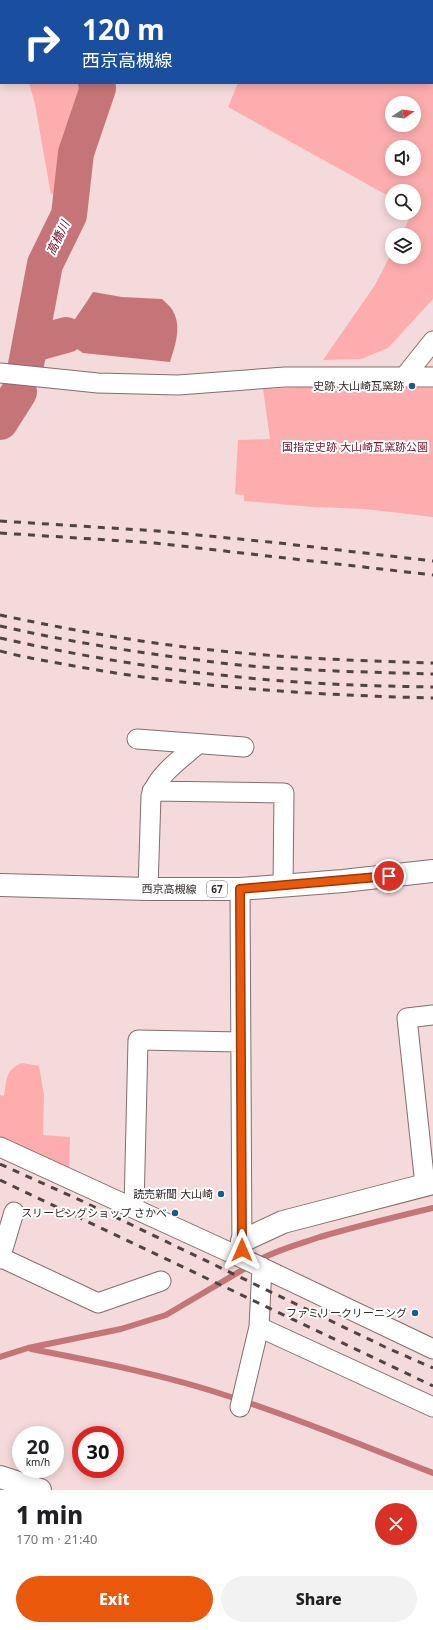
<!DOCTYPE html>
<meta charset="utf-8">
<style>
body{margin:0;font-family:"Noto Sans","Noto Sans JP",sans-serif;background:#f2f2f2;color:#202124;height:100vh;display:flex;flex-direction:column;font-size:15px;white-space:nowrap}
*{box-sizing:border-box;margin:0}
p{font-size:13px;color:#757577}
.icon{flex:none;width:22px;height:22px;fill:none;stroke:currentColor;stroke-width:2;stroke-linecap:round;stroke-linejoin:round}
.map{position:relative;height:1490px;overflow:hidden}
.drawer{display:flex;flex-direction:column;background:#fff;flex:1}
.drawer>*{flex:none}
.guide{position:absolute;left:0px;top:0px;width:433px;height:84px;box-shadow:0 2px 10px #0003;background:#1a4fa0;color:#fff;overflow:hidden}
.needle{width:26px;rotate:77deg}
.tools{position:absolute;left:385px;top:96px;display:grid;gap:8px}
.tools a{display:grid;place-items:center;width:36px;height:36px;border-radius:50%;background:#fff;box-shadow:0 2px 10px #0003;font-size:20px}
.speed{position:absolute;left:12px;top:1426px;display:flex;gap:8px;font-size:20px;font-weight:700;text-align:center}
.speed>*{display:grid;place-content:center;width:52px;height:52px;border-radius:50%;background:#fff;box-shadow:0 2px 10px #0003;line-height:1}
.speed small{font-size:10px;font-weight:400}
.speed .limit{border:6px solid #d22;background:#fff;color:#111}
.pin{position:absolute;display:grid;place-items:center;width:34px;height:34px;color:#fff;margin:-17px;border:2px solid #fff;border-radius:50%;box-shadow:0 1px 4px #0007}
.me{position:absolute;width:44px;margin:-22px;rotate:0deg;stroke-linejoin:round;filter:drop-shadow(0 0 3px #0008)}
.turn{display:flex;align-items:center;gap:14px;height:84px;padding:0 16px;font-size:18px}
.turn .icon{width:52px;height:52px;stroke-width:2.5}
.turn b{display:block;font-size:28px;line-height:34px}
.round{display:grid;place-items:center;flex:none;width:42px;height:42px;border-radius:21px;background:#f2f2f2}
.overview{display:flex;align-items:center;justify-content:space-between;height:68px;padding:0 16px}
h1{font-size:24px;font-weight:800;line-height:30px}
.button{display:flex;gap:8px;margin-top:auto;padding:8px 16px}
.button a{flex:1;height:46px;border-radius:24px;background:#ea580c;color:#fff;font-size:16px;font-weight:800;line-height:46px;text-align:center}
.button a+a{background:#f2f2f2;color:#202124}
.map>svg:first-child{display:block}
.green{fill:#feadae;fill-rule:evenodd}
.water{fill:#c57577}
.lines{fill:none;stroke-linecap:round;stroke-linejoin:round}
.stream{stroke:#c57577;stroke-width:6}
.river{stroke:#c57577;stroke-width:36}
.street-casing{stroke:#846d6d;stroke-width:21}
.secondary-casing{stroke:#846d6d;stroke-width:24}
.primary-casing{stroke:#846d6d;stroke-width:24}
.highway-casing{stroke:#846d6d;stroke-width:24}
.street{stroke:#fff;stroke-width:19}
.secondary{stroke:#fff;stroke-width:22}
.primary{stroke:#fff;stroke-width:22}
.highway{stroke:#fff;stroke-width:22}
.rail{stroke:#4f4343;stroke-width:3;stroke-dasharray:7 7;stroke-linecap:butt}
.route-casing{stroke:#983908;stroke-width:10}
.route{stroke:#ea580c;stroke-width:7}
.poi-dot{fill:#185c91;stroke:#fff;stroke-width:1.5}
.labels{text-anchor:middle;stroke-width:4;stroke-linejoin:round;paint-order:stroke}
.shield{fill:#fff;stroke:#706969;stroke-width:1}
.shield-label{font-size:10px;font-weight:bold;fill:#332929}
.poi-label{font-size:11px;fill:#332929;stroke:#fff;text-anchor:end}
.park-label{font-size:11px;fill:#771625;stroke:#fff}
.street-label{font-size:11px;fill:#332929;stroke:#fff}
.water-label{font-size:12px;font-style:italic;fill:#69021a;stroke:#fff}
</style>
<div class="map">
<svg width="433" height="1490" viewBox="0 0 433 1490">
<rect width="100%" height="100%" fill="#f4dada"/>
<path class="green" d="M0 0H149L1 1V2Z
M337 0H433V299L388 348 361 359 323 360 375 285 392 252V257H414V235H401L412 213H414V191H392V198L228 107 238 83H432V1H333ZM392 103H414V125H392ZM392 147H414V169H392Z
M29 83H101L74 148 67 179 51 195 35 104Z
M325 386 433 388V517L365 509 313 507 244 501V495L235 494 238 440 270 439 263 389Z
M22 1063 39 1066 44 1095 43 1135 70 1137 69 1175 0 1144V1095L4 1096C7 1079 5 1070 22 1063Z"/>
<path class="water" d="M93 292 122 297 162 299C166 303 171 307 173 311 182 327 175 346 170 362L83 353 71 345 66 335C73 320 84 307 93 292Z"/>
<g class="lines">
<path class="stream" d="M257 1261C276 1250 299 1244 320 1237 358 1226 395 1217 433 1208
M31 1349C98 1362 166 1375 231 1397 300 1419 366 1447 433 1473
M0 1357 28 1348 121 1329 166 1315 249 1266"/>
<path class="river" d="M63 0 64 1
M30 345 66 335
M25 370 45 264 69 215 76 153 98 88 96 83
M0 422 19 392"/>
<defs>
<path id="street" d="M0 373 98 383 178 385 285 377H433
M405 376 433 341
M137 739 244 747
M152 791 284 793 283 886
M148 889 151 796C158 774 181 759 198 744
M240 889 242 1255
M0 1147 242 1258 433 1349
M425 1185 407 1018 433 1015
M134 1208 138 1040 241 1042
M2 1258 98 1303 161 1281
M0 1259 14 1212
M259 1327 433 1407
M240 1407 259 1327 262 1267"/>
<path id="secondary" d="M242 1241 283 1222 433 1183"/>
<path id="primary" d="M0 885 148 889H240L343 881 433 871"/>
<path id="highway" d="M0 1477 40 1490"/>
</defs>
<use href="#street" class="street-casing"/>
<use href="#secondary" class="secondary-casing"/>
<use href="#primary" class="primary-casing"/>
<use href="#highway" class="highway-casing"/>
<use href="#street" class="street"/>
<use href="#secondary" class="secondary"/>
<use href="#primary" class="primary"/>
<use href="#highway" class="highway"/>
<path class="rail" d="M0 521 158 531 279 543 433 561
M0 533 155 543 433 575
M0 615C80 632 161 646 242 653 306 659 369 661 433 663
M0 626C79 644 159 656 239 665 303 671 369 672 433 674
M0 638C79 656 159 669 239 677 304 684 368 686 433 687
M0 651C26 658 53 662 80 667 197 688 315 695 433 698
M0 1164 82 1201 385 1347 433 1368
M0 1180 433 1386"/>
</g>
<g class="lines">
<defs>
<path id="route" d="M242 1250 240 889 389 876"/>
</defs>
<use href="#route" class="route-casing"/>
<use href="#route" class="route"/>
</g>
<g class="poi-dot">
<circle cx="412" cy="386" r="4"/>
<circle cx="221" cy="1194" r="4"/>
<circle cx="175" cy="1213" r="4"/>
<circle cx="415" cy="1313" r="4"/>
</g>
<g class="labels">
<rect class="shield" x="207" y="881" width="20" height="16" rx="3"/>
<g class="shield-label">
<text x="217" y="893">67</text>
</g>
<g class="poi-label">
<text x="404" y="390">史跡 大山崎瓦窯跡</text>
<text x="213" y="1198">読売新聞 大山崎</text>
<text x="167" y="1217">スリーピングショップ さかべ</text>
<text x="407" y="1317">ファミリークリーニング</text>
</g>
<g class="park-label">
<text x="355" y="451">国指定史跡 大山崎瓦窯跡公園</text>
</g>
<g class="street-label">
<text transform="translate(169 889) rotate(1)" y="4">西京高槻線</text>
</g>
<g class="water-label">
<text transform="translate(58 238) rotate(-64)" y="4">高橋川</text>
</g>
</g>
</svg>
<div class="tools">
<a><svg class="needle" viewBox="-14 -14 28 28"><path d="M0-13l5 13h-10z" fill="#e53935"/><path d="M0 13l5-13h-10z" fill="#757577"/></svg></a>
<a><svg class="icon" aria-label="sound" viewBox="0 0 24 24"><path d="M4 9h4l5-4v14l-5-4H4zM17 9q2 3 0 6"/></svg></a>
<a><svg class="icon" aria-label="search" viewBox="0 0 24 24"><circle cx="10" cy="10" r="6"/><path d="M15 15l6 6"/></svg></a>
<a><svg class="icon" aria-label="layers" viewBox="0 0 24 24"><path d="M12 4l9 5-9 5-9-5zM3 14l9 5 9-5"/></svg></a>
</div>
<div class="speed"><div>20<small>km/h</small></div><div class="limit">30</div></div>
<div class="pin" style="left:389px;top:876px;background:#d93025"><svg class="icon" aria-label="arrive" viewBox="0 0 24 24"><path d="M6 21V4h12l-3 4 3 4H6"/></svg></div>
<svg class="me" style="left:242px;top:1250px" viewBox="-20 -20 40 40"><path d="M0-17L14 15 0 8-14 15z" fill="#ea580c" stroke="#fff" stroke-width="4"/></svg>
<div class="guide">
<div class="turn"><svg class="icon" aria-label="right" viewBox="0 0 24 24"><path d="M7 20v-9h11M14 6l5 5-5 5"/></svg><div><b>120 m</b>西京高槻線</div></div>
</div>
</div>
<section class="drawer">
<div class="overview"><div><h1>1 min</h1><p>170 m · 21:40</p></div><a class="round" style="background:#d93025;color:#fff"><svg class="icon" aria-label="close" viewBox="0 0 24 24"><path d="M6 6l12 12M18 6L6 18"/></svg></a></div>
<div class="button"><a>Exit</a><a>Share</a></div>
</section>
